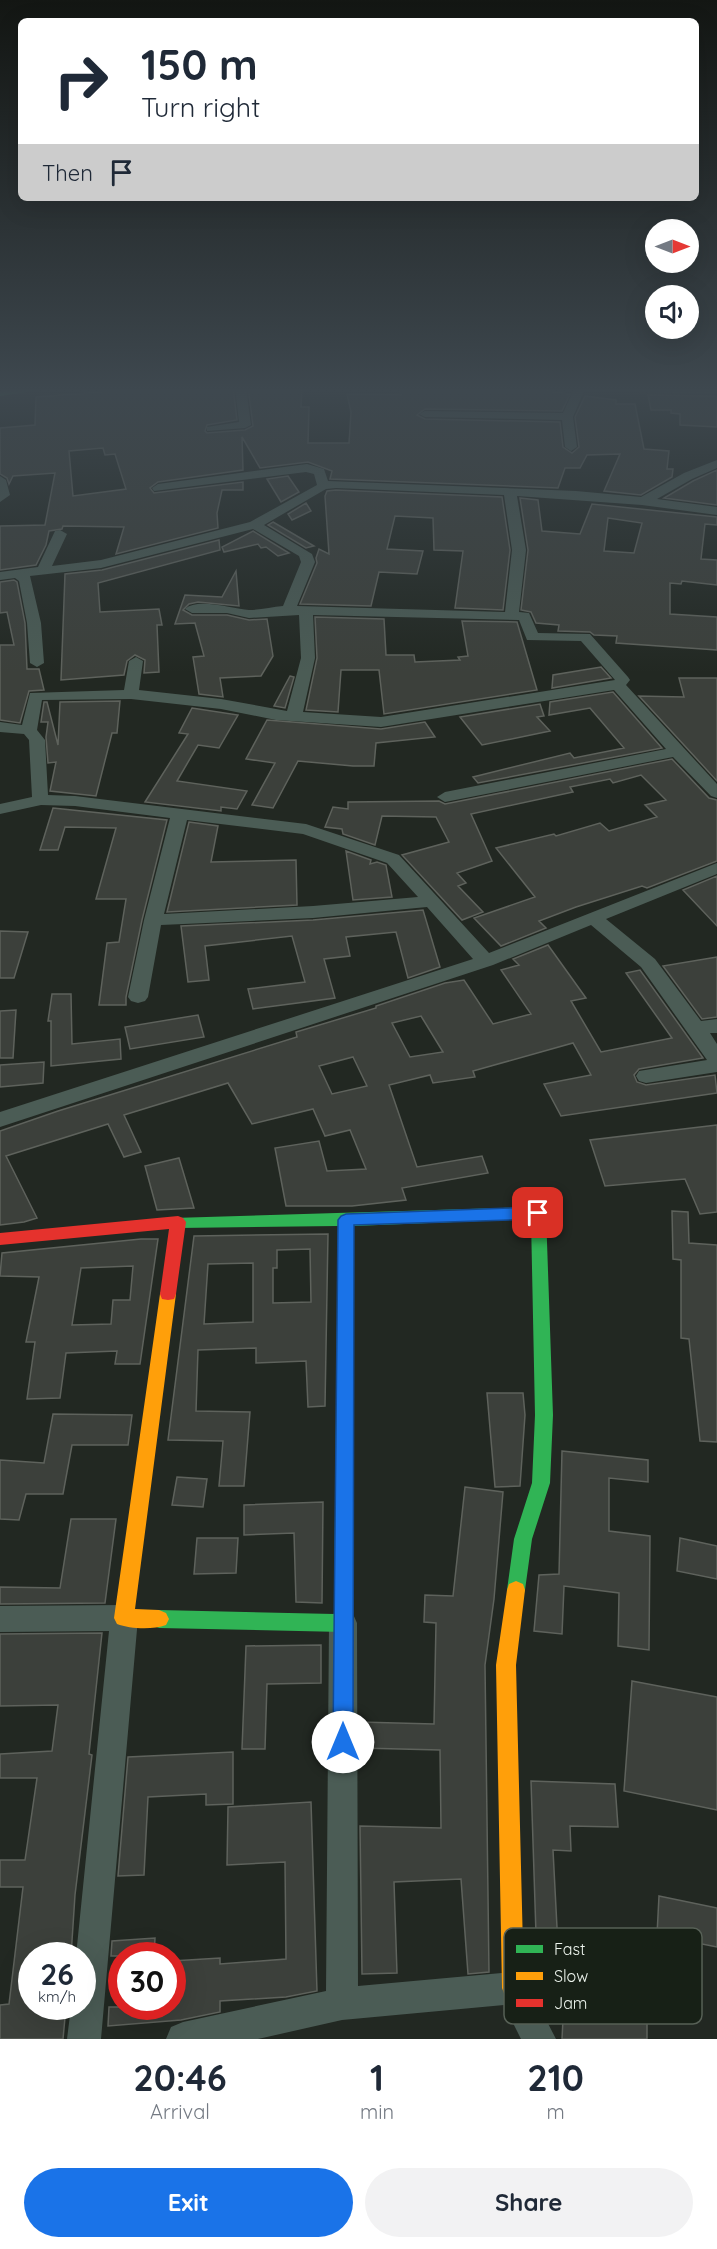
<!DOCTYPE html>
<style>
body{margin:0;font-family:Quicksand,sans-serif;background:#f2f2f3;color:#1f2937;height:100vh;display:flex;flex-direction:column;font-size:22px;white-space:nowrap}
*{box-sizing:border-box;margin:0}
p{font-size:20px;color:#747a83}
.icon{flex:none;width:33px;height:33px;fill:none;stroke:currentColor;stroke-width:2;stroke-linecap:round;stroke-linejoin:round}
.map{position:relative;height:2039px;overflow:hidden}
.sheet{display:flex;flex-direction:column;background:#fff;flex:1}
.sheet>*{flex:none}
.top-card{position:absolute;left:18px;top:18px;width:681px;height:183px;border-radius:9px;box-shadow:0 6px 24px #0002;background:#fff;color:#1f2937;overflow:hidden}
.needle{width:39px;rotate:90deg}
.buttons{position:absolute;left:645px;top:219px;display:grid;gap:12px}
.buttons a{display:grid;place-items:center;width:54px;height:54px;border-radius:50%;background:#fff;box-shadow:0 6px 24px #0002;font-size:30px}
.speed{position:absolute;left:18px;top:1942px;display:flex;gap:12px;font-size:30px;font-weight:700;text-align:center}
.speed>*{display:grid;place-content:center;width:78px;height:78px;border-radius:50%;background:#fff;box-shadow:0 6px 24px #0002;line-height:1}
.speed small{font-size:15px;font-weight:400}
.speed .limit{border:9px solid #d22;background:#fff;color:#111}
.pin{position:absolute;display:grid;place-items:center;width:51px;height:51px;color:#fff;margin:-26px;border-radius:12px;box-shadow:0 3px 9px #0006}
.me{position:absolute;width:66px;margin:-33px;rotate:0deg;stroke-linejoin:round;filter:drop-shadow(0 0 4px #0008)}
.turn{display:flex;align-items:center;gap:21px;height:126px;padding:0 24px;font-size:27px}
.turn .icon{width:78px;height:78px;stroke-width:2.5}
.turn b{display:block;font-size:42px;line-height:51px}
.then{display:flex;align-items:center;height:57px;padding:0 24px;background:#0003;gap:12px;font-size:22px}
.eta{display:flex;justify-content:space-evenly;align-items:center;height:102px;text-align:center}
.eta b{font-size:36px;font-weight:800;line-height:42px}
.button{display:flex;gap:12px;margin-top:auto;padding:12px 24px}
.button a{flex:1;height:69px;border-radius:36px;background:#1a73e8;color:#fff;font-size:24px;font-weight:800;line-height:69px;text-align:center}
.button a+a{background:#f2f2f3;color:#1f2937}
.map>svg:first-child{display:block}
.building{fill:#3c403b;stroke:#5e625c;stroke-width:1.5;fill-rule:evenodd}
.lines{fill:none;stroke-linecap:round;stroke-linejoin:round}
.street{fill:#4b5c55;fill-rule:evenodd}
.fast{fill:#30b455;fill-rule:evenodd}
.slow{fill:#ff9f0a;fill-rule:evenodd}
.jam{fill:#e5322d;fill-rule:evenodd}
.route{fill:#1a73e8;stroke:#114b97;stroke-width:1.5}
.key{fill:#172016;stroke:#576056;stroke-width:1.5}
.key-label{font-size:16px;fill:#edf4ed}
</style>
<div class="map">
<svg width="717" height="2039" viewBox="0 0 717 2039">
<rect width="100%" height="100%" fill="#222822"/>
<path class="building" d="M117 387H233L237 420 207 425 205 431 207 433 245 430 253 426 248 387H302L301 407H309L308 443H349L351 412 347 394 401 395 400 387H547L548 391 570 394 562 411 425 409 417 415 425 419 560 422 563 447 572 453 579 447 575 417 585 396 616 400V404H635L644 449 669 451 667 469H673L672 477 641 495 604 491 620 454 587 455 580 468H565L558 488 330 479 332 471 308 462 260 468 242 437 243 470 158 482 150 488 154 493 243 482V490H222L217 513 218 528 116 554 124 527 63 526 62 529 49 531 46 545 36 565 0 570V526L45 525 55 473 13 476 9 484 7 478 0 474V428L35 425 36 397 101 392V389ZM103 448 105 455 115 454 126 489 73 496 69 451Z
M648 395 717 396V427L680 425V414L671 413V410H651Z
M717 470V505L664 498 693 481Z
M288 476 299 492 281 502 267 479Z
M336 490 502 497 510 550 503 610 455 608 463 551 434 550 433 518 395 516 387 549 423 551 417 574 379 572 371 606 300 604 317 563 316 558 319 549 329 554 325 496 327 491Z
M520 498 538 500 542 531 580 534 592 504 717 517V525L705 524 701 559 717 560V585L682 581 681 584 670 583V614L717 617V650L616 643 617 636 594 635 590 632 558 631 559 625 536 623 531 612 521 610 528 550ZM608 518 642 523 634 553 604 551Z
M306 503 311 511 292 520 288 514Z
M273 522 314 546 306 548 268 525Z
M253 531 289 553 278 556 266 547 261 548 258 544 224 552 222 547Z
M219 540 220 550 98 583 100 612 159 609 162 625H157L159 672 144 673 145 660 135 655 127 661 124 675 61 680 65 574 102 570Z
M236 571 239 606 198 602 189 604 183 610 192 615H227L249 620 267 619 273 656 261 676 220 678 223 697 199 694 193 657 204 656 195 623 175 624 185 595 222 597Z
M14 580 17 582 25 623 27 669H39L44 690 29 691 20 723 0 720V645H14L7 612 0 613V582Z
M315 617 384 619 386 655H414L415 662 460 660 458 657 468 656 462 621 517 622 537 690 384 714 379 670H341L338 712 306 710 317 658Z
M601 667 611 678 552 688 553 675Z
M290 676 294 677 285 708 274 706Z
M679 678H717V781L639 696 684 697Z
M613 692 662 748 478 783 473 777 570 753 574 758 624 748 590 708 549 715 550 702Z
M120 701 117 733H112L96 796 50 791 56 762 48 763 46 737 48 722H41L44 702H47L58 745 60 702Z
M540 704 544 716 537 717 550 731 482 745 460 717Z
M192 708 238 715 219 748 198 745 177 781 247 791 237 809 221 807V811L145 802 188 734 179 733Z
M267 720 381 729 425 722 435 737 376 743 374 766H353L298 761 273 808 252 805 275 763 246 759Z
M672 759 709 798 717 800V861L647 888 642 886 576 907 539 921 546 928 501 946 474 918 535 897 496 848 554 834 556 836 600 823 609 831 657 817 645 805 666 800 641 775 613 783 610 779 570 787 573 792 471 814 492 861 457 873 466 883 458 886 483 912 462 920 402 855 449 842 436 817 382 816 375 845 343 834 342 829 325 827 333 807 348 809V802L439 801 445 804Z
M53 808 167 820 142 920 126 997V1005H99L107 943 119 942 126 899H96L116 828 65 827 58 850H40Z
M189 822 218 826 211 862 296 860 297 905 167 912Z
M346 851 371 860 370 864 377 862 386 865 392 897 353 900Z
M717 876V926L683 890Z
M423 910 440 967 408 978 396 932 346 937 350 956 324 959 335 998 253 1009 248 989 305 982 292 936 205 946 209 980 188 982 181 926 313 920Z
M0 931 28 932 14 978H0Z
M548 945 586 998 571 1001 601 1052 672 1038 626 973 640 970 703 1058 639 1069 634 1075 637 1082 646 1085 715 1075 717 1093 561 1116 544 1084 591 1075 573 1043 473 1071 475 1077 433 1083 430 1075 389 1085 417 1167 482 1156 488 1173 402 1188 406 1200 352 1206H286L275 1148 319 1141 327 1171 366 1169 350 1130 325 1136 313 1109 252 1124 228 1083 124 1115 141 1152 124 1157 108 1124 6 1156 37 1218 24 1222 0 1225V1131L58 1111 297 1037 296 1032 376 1008V1006L445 983 464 980 493 1024 531 1014 501 970 519 965 513 959ZM421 1016 443 1052 410 1057 392 1023ZM353 1057 367 1086 332 1094 319 1066Z
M717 957V1017L702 1019 663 966Z
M52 994H71L72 1044 120 1039 121 1059 51 1066V1021H48Z
M16 1010 13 1058H0V1011Z
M198 1015 204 1037 130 1049 125 1027Z
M44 1062 43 1083 0 1087V1065Z
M717 1125V1212L700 1214 685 1179 605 1186 590 1140Z
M179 1158 194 1208 157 1210 145 1166Z
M672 1211 688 1212 689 1243 717 1245V1442L700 1441 689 1339 681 1338V1260L673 1259Z
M328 1234 325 1406 308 1407 306 1361 256 1363V1348L198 1350 196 1411 250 1412 244 1486H219L223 1441 168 1440 194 1236ZM310 1249 311 1302 273 1303V1268H277V1250ZM253 1263V1322L204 1324 208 1264Z
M141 1239H158L140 1364H115L117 1351 66 1353 60 1398 27 1399 35 1342H26L39 1277 0 1276 2 1253ZM133 1266 130 1300H113L111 1324 72 1325 81 1268Z
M487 1393H523L525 1415 520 1486 495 1487Z
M53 1414 132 1415 128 1445H72L63 1494H26L19 1520 0 1519V1460L44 1463Z
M562 1451 648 1460V1482L609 1478V1531L650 1536 649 1650 618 1646 619 1593 564 1586 562 1634 534 1631 539 1575 559 1574Z
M177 1477 207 1479 203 1507 172 1505Z
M465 1487 503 1492 494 1599 485 1665 489 1972 468 1974 461 1879 394 1882 397 1973 362 1974 360 1826 441 1828 440 1750 360 1748V1722L434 1724 436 1623 424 1622 425 1595 453 1596Z
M323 1502 322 1603 296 1602 294 1533 244 1535V1505Z
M71 1519H116L105 1603 0 1604V1587L60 1588Z
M197 1538H238L236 1573 194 1574Z
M680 1538 717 1546V1579L677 1571Z
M102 1633 89 1754 92 1755 75 1895 71 1956H32V2007H66L63 2039H0V2005L9 2004 23 1887H0V1860H25L37 1778H0V1754L52 1751 58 1705 0 1706V1634Z
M321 1645V1683L267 1684 265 1749H242L246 1646Z
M632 1681 717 1697V1810L624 1791Z
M233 1752V1804L206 1805V1794L148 1797 144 1875 118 1876 128 1757Z
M531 1781 615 1784 618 1827 570 1826 571 1851 553 1850 559 1966 537 1965Z
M311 1802 317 1991 286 1997 220 2001V2012L181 2020 108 2026 109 2007H172V1961L220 1958V1964L286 1959 285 1862 227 1865 228 1807Z
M659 1896 717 1908V1947L657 1935Z
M155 1938 154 1956H111L112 1941Z
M565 1979 647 1992V2039H562Z"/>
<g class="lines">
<path class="street" d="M235 387H246L251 425 245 428 207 431V427L239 422Z
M575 387 717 388V394L584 391 573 417 577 447 571 451 565 447 562 420 425 417 419 414 425 411 563 413Z
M717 460V468L692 479 657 499 717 507V515L642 505 517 496 526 550 519 612 529 613 538 633 590 634 628 677 630 680 626 685 717 784V798L711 796 673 757 445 802 437 797 445 792 666 749 614 690 381 727 276 720 221 709 131 699 42 700 37 730 45 740 48 795 75 796 306 824 399 855 489 953 717 863V874L606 919 655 959 701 1021 717 1019V1033H710L717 1044V1072L646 1083 639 1081 636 1076 639 1071 707 1060 641 967 591 925 493 965 0 1127V1112L473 959 427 907 313 918 161 925 148 997 145 1001 138 1003 131 1001 128 997 144 920 170 818 75 806 41 805 0 814V804L32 797 29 740 24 734 0 732V722L22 725 30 693 124 690 129 661 136 657 143 661 139 690 221 699 287 711 301 658 299 615 249 618 227 613H192L185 609C197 597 234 609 249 610 260 610 272 607 283 606L301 562 299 556 253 529 101 568 30 576 41 623 44 663 37 667 30 663 27 623 19 581 15 578 0 580V572L38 567 55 531 60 530 67 534 52 566 101 560 250 522 317 485 314 474 306 472 154 491 152 488 158 484 307 464 324 469 328 481 576 491 641 497 684 473ZM336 488 504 495 512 550 505 612 297 606 315 562 312 554 264 525 326 489ZM313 615 519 620 527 640 581 641 615 680 381 717 303 712 315 658ZM187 820 303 834 387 863 418 897 313 906 164 914Z
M0 476 6 480 10 495 0 502Z
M124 1605 134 1609 138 1618 101 2039H67L71 2007H82V1956H76L109 1631 0 1632V1606Z
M343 1610 353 1614 357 1623 358 1986 513 1972 524 1977 556 2039H521L504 2005 342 2020 258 2039H166L171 2027 183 2022 326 1991 329 1623 333 1614Z"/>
<path class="fast" d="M34 387H60L0 396V392Z
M538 1207 543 1209 546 1213 553 1415 550 1483 532 1539 525 1590 523 1596 516 1599 509 1596 507 1590 514 1539 532 1483 535 1415 531 1219 354 1226 353 1623 350 1629 343 1632 159 1628 152 1625 149 1619 152 1613 159 1610 334 1614 338 1226 178 1228 173 1226 170 1222 173 1218Z"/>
<path class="slow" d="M168 1288 174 1289 176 1294 135 1609 159 1610 166 1613 169 1619 166 1625C153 1630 130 1629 117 1624L114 1618 160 1294 162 1289Z
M516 1581 523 1584 525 1590 516 1665 524 1988 521 1996 513 1999 505 1996 502 1988 496 1665 507 1590 509 1584Z"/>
<path class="jam" d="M178 1216 183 1218 186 1222 176 1294 174 1299 168 1300 162 1299 160 1294 169 1229 0 1245V1233Z"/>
</g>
<linearGradient id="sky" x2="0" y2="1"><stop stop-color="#131613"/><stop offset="0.58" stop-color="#3e484f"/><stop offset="1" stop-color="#3e484f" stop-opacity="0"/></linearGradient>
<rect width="717" height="673" fill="url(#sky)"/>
<path class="route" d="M538 1207 543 1209 546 1213 543 1217 538 1219 354 1225 353 1742 350 1749 343 1752 336 1749 333 1742 338 1220 341 1216 346 1214Z"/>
<rect x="504" y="1928" width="198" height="96" rx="9" class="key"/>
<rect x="516" y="1945" width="27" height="8" fill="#30b455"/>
<rect x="516" y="1972" width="27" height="8" fill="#ff9f0a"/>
<rect x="516" y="1999" width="27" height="8" fill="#e5322d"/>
<g class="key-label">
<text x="554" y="1955">Fast</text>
<text x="554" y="1982">Slow</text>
<text x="554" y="2009">Jam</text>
</g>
</svg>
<div class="buttons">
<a><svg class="needle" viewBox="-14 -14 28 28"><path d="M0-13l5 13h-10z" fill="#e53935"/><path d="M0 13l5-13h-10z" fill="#747a83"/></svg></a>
<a><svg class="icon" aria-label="sound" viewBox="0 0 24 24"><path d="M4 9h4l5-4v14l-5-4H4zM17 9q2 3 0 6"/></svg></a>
</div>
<div class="speed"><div>26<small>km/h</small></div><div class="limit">30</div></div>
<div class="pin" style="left:538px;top:1213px;background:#d93025"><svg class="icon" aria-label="arrive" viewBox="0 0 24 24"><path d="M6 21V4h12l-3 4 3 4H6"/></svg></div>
<svg class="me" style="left:343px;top:1742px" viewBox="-20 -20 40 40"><circle r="19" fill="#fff"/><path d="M0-13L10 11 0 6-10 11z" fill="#1a73e8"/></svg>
<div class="top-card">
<div class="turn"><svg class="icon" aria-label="right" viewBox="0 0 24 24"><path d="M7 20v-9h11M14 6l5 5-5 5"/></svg><div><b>150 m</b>Turn right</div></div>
<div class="then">Then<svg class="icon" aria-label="arrive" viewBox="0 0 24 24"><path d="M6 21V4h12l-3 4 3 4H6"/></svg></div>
</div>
</div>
<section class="sheet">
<div class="eta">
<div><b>20:46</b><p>Arrival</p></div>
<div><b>1</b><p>min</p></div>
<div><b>210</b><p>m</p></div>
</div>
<div class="button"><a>Exit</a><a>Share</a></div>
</section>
